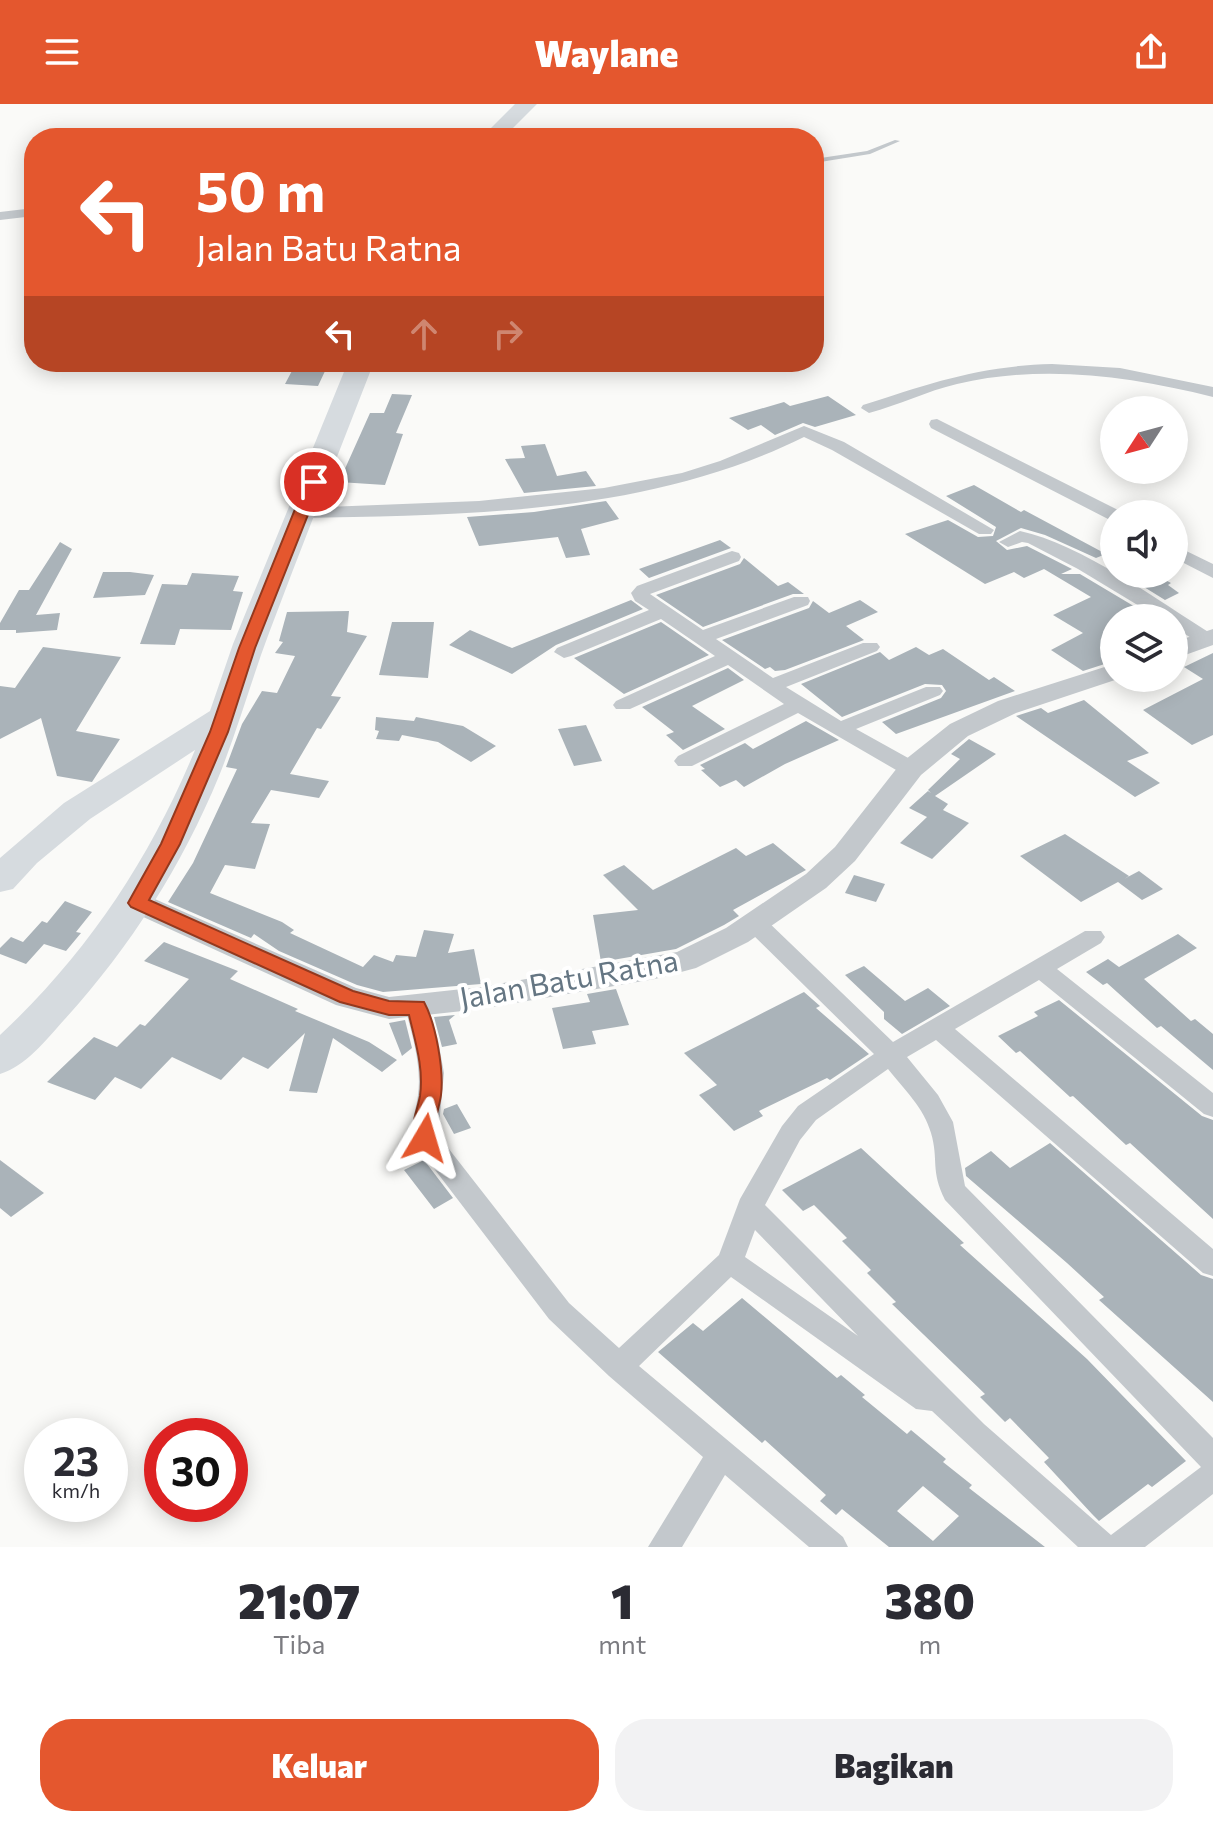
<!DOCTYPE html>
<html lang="id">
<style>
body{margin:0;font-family:Commissioner,sans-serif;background:#f2f2f3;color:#2b2b33;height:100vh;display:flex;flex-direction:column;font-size:30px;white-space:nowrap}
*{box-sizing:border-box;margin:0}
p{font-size:26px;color:#7c7c81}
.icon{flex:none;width:44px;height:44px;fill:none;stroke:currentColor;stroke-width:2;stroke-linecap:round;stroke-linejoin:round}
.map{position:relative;height:1443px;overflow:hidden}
.drawer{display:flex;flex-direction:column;background:#fff;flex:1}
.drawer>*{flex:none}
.banner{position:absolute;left:24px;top:24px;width:800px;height:244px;border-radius:32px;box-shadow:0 4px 20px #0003;background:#e4572e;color:#fff;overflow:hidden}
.needle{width:52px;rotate:234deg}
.fabs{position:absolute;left:1100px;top:292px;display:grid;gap:16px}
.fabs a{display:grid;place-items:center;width:88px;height:88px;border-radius:50%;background:#fff;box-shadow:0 4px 20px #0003;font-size:40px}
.speed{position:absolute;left:24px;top:1314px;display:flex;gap:16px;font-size:40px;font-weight:700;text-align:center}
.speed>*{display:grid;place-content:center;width:104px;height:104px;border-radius:50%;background:#fff;box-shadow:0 4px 20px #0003;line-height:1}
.speed small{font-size:20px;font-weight:400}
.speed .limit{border:12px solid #d22;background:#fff;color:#111}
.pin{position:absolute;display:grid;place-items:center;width:68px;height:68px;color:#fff;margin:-34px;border:4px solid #fff;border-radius:50%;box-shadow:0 2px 8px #0007}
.me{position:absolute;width:88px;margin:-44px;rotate:7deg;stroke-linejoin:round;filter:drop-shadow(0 0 6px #0008)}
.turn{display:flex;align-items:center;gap:28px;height:168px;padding:0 40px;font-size:36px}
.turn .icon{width:104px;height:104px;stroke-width:2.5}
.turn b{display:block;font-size:56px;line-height:68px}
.lanes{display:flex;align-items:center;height:76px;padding:0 40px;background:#0003;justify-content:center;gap:40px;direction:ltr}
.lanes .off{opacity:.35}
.eta{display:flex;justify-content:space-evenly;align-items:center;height:136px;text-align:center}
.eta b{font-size:48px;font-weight:800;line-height:56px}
.primary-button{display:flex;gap:16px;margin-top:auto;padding:16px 40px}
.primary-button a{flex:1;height:92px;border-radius:32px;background:#e4572e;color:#fff;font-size:32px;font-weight:800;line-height:92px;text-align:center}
.primary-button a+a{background:#f2f2f3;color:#2b2b33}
header{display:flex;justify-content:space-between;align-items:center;height:104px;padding:0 40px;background:#e4572e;color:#fff;font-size:36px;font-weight:800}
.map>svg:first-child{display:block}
.building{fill:#aab3b9;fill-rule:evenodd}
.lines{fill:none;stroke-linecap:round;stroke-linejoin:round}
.service{fill:#c3c8cc;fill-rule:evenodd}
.minor{fill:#c3c8cc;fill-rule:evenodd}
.tertiary{fill:#c3c8cc;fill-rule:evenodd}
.trunk{fill:#d6dbdf;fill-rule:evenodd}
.route{fill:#e4572e;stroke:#94391e;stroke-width:2}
.labels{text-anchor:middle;stroke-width:8;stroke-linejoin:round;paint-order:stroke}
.street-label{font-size:30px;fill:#657683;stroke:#fff}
</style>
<header><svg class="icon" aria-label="menu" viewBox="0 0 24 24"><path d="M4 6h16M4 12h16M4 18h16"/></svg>Waylane<svg class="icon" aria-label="share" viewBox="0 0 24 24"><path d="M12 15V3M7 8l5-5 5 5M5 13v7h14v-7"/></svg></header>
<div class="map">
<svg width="1213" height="1443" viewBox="0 0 1213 1443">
<rect width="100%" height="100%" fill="#fafaf8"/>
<path class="building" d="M294 263 326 265 318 282 285 280Z
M392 290 412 291 396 329 403 330 385 381 339 378 370 309H384Z
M828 292 856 311 815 323 803 319 775 331 761 321 748 326 729 314 784 298 790 302Z
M545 340 557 372 586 367 596 382 524 389 505 355 525 354 521 342Z
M974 381 1021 408 1024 406 1106 450 1096 454 1045 431 1021 424 996 437 1007 446 1027 442 1072 465 1061 470H1080L1142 507 1128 514H1114V557L1083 567 1051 546 1083 529 1053 511 1091 493 1044 465 1024 474 1014 468 985 480 905 430 948 416 978 433 993 432 996 423 946 392Z
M606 397 619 415 581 425 590 451 566 454 558 433 479 442 467 413 534 408Z
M720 436 731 444 649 474 639 465Z
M60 438 72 445 36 511 60 509 57 526 16 529V526H0V519L19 486H29Z
M744 454 778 482 788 478 804 490H793L703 523 656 491 740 460Z
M103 468H130L154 471 145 491 93 494Z
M192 469 239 472 233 487 243 488 231 526 180 525 175 541 140 540 162 480 187 481Z
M1123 470H1154L1171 479 1168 481 1179 489 1165 496Z
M631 496 643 505 556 541 512 570 449 541 470 526 512 544Z
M860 496 878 508 846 522 864 536 785 566 775 567 770 563 765 565 722 536 809 504 813 497 829 509Z
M349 507 347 528 367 532 331 592 341 593 321 625 317 624 290 670 329 677 319 694 271 686 251 719 270 720 255 765 225 761 210 789 282 818 294 826 290 829 363 863 374 851 393 858 396 851 416 853 424 826 454 830 448 849 474 845 481 880 383 888 357 881 279 847 254 830 251 834 168 798 193 759 237 665 226 663 242 620 262 587 277 589 295 552 275 549 283 538 279 537 287 508Z
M392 518H434L428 574 379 571Z
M661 518 709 551 624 590 574 554Z
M43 543 121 553 76 627 120 635 92 678 57 672 41 614 0 635V582L15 584Z
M916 543 929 551 943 545 989 576 994 573 1015 587 896 630 882 618 941 594 946 587 942 581 925 580 842 613 801 580 880 548 889 556Z
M1213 549V631L1192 641 1143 606 1203 575 1184 563Z
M728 564 744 576 692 602 725 625 683 646 666 631 674 628 642 603Z
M1084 596 1149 649 1127 657 1160 679 1135 693 1016 612 1041 604 1048 609Z
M376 613 414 617 416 613 463 622 496 642 471 658 438 638 402 631 399 637 376 635 379 627 375 626Z
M806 617 839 636 785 660 744 683 736 676 720 683 701 666 705 665 700 661 745 639 753 645Z
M586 621 602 657 574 662 558 625Z
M969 635 996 650 935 692 948 700 943 706 969 719 932 755 900 739 927 713 909 704 928 687 931 689 928 686 960 655 951 650Z
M1065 730 1129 772 1124 775 1139 767 1163 785 1142 796 1118 778 1081 798 1020 752Z
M773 739 806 766 733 806 739 812 724 821 676 845 601 858 593 811 638 806 603 771 624 761 653 786 736 744 746 752Z
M854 771 885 780 876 798 845 789Z
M65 797 92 808 76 828 81 829 66 847 44 840 26 860 0 850V844L11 833 23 838 42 817 47 819Z
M1178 830 1197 844 1144 875 1191 917 1195 915 1213 930V966L1161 922 1157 924 1107 879 1103 881 1086 868 1108 855 1119 863Z
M164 838 238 867 230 875 298 905 295 907 369 938 397 956 382 968 333 934 317 989 289 987 305 929 268 965 243 953 221 976 172 953 141 985 115 973 95 996 47 978 94 933 117 943 140 920 145 922 189 875 144 857Z
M864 862 905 897 928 884 950 902 902 930 884 915V908L845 871Z
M616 885 629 921 592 927 596 940 563 945 552 904 590 898 587 890Z
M804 888 820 902 816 904 869 950 830 976 827 974 759 1007 763 1012 734 1027 699 991 717 981 684 949Z
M1059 896 1202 1012 1213 1016V1115L1130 1039 1126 1041 1073 992 1070 993 1020 947 1016 949 998 932 1038 912 1034 908Z
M455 911 449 916 457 940 442 943 434 913Z
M405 916 412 944 402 952 389 919Z
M457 1000 471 1024 454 1030 443 1010 444 1005Z
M1050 1039 1201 1171 1213 1175V1298L1099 1196 1104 1193 1067 1159 966 1072 965 1064 991 1047 1010 1064Z
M861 1044 964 1139 960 1141 1087 1255 1186 1357 1152 1383 1148 1380 1099 1417 1092 1410 1044 1358 1049 1354 1010 1314 1005 1318 980 1293 985 1290 892 1200 896 1198 867 1169 871 1166 842 1137 847 1134 814 1101 803 1107 782 1086Z
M0 1056 44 1089 11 1113 0 1104Z
M424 1056 453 1094 434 1105 404 1066Z
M742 1194 837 1274 841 1271 865 1291 862 1293 907 1330 911 1326 946 1355 943 1358 972 1381 969 1384 1045 1443H889L842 1405 836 1411 820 1397 826 1391 765 1336 762 1339 658 1248 693 1219 703 1227ZM923 1382 959 1412 933 1437 897 1407Z"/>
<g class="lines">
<path class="service" d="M895 36 900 37 870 50 814 59V55L867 47Z"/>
<path class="minor" d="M34 104V112L0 116V108Z
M1052 260 1120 264 1213 283V293C1129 272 1043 260 957 280 927 287 899 301 869 309L861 304 863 301C931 279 979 262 1052 260Z
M937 315 1120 407 1122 410H1114V416L1108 415 931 324 929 320 931 316Z
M804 322 844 338 994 426 991 430H979L832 346 804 333C649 410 471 411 301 414L292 409 301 404 479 397 604 384 682 369 720 357Z
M1020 427C1081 440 1159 497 1213 531V539H1199L1174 523V514H1159L1078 465 1028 439 1022 438 1008 443 999 438Z
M1174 441 1213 460V474L1174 454Z
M732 447 739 449 741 453 739 457 650 490 703 526 794 493H808L810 497 808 501 716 535 773 574 863 539H877L880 543 877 547 786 583 841 617 926 583H940L943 587 940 591 856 625 919 660 922 665 919 670H903L798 609 692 662H678L674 657 678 652 784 600 728 561 630 605H616L613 601 616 597 715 552 661 515 571 552 564 554 554 548 557 544 649 506 635 497 631 489 637 482Z
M756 812 764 814 893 938 1085 827H1101L1105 833 1101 839 1057 865 1213 989V1013L1204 1010 1039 876 955 925 1213 1145V1172L1203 1169 936 936 907 953 938 991 953 1018 965 1082 1213 1334V1390L1145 1443H1078L932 1307 916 1305 731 1173 639 1262 843 1433 848 1443H809L725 1371 682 1443H648L703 1353 609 1272 549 1215 416 1041C407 1024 416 1009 418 991 422 962 412 931 405 903L408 897 417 894 426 897 438 936 444 969 438 1031 569 1199 619 1244 719 1151 740 1095 782 1022 798 1002 874 950 748 826 744 820 748 814ZM888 965C904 985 924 1004 931 1029 939 1056 930 1066 945 1096L1201 1363 1111 1431 984 1320 765 1101 800 1036 816 1016ZM755 1126 858 1232 745 1153Z"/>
<path class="tertiary" d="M1213 525V541L1174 555V538Z
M1114 560V574H1121L1016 609 968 632 921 671 855 757 826 784 748 838 696 864 655 875 481 905 389 915 336 901 128 806 123 799 128 792 138 789 148 792 356 884 389 893 481 883 677 848 726 824 806 770 835 743 901 659 950 620 998 597Z"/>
<path class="trunk" d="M515 0H537L503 34H481Z
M348 258H374C339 348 303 439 269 529 251 577 238 625 219 672 182 762 129 845 64 916 46 936 26 962 0 970V931C87 850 150 755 195 646L90 715 37 759 13 785 0 788V754L64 699 210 607 233 540Z"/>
</g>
<path class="route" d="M314 374 321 378 255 544 228 628 180 740 149 796 353 887 389 897 424 898C436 920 444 966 441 991 439 1006 432 1020 436 1034L432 1040 425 1043 417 1040C408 1024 417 1009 420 992 424 964 415 937 409 911H389L340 898 131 803 128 799 161 740 210 628 239 544 306 378Z"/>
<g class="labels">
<g class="street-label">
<text transform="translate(569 876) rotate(-10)" y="10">Jalan Batu Ratna</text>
</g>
</g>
</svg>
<div class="fabs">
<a><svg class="needle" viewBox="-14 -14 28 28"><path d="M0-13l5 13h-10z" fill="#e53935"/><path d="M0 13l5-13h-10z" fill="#7c7c81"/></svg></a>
<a><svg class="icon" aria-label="sound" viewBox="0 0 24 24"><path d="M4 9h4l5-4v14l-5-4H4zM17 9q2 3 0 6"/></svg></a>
<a><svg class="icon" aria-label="layers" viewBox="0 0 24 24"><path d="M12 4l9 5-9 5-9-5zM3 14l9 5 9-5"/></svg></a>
</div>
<div class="speed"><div>23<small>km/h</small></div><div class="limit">30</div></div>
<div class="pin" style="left:314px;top:378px;background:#d93025"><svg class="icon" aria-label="arrive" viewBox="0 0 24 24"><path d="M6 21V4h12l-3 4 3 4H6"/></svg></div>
<svg class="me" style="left:425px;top:1034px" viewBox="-20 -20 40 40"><path d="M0-17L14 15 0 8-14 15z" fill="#e4572e" stroke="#fff" stroke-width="4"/></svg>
<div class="banner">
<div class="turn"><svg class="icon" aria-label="left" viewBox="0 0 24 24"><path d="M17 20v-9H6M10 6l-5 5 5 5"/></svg><div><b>50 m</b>Jalan Batu Ratna</div></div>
<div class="lanes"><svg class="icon" aria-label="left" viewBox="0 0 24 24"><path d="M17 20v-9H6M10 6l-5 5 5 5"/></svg><svg class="icon off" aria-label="ahead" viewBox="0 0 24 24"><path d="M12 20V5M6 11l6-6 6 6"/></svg><svg class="icon off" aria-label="right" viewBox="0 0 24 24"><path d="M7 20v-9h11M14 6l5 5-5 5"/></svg></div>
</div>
</div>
<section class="drawer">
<div class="eta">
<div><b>21:07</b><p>Tiba</p></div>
<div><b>1</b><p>mnt</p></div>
<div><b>380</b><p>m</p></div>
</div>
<div class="primary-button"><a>Keluar</a><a>Bagikan</a></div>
</section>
